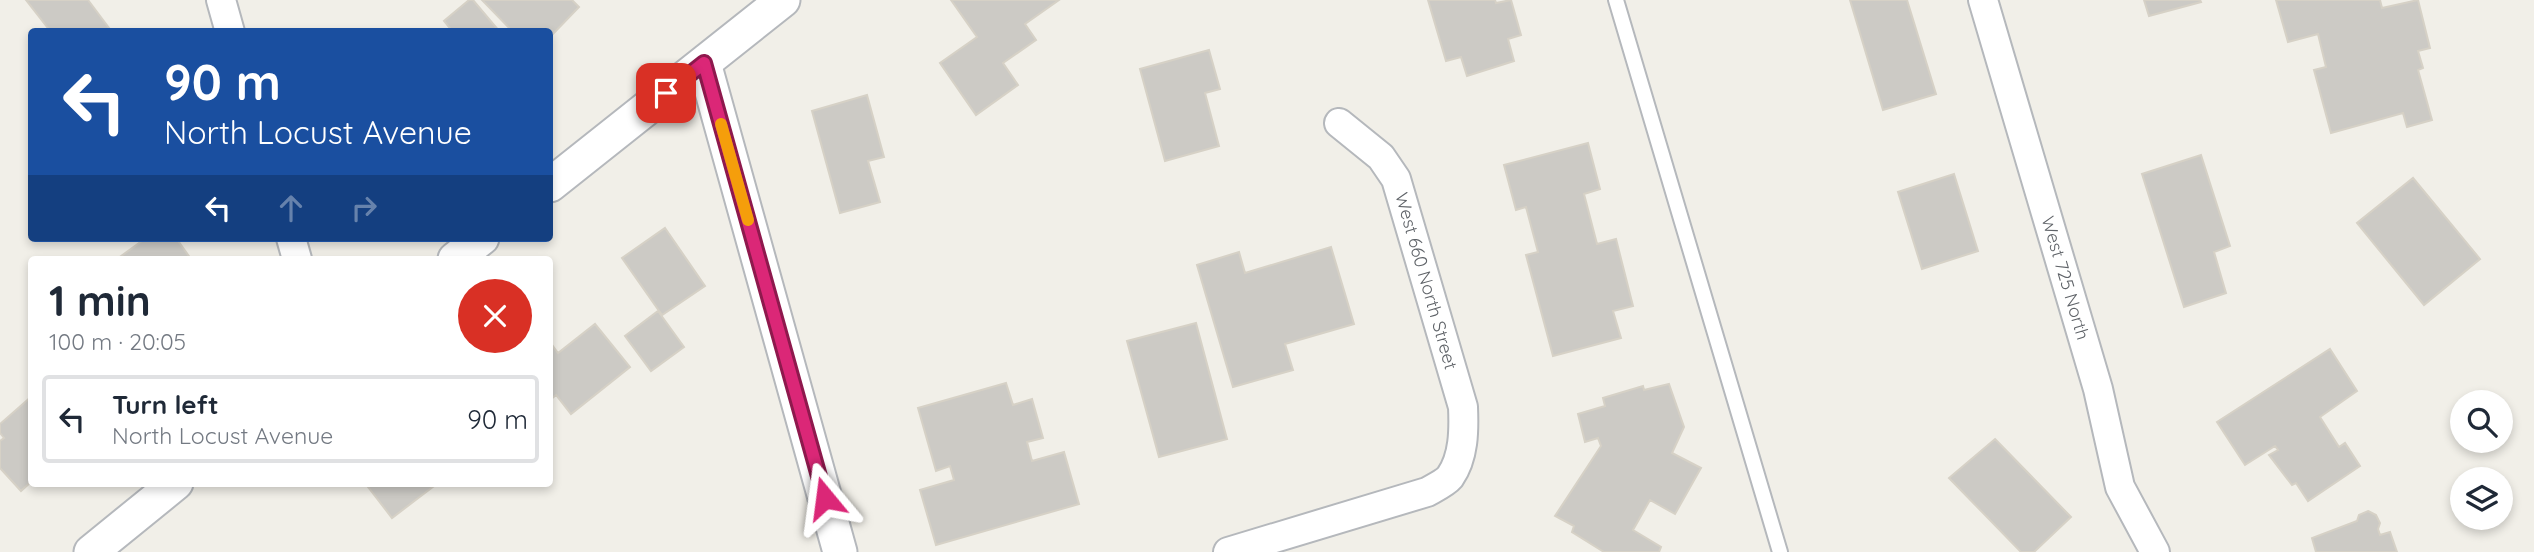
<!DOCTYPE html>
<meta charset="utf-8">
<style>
body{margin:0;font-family:Quicksand,sans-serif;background:#f2f2f3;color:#1f2937;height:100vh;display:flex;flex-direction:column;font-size:26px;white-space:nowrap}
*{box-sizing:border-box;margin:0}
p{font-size:23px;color:#747a83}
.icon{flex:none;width:38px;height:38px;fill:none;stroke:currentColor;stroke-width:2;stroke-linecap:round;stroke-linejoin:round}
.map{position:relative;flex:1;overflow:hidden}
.side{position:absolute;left:28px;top:256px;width:525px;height:231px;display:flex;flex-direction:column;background:#fff;border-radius:7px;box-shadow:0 4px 10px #0003}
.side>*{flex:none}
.top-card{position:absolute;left:28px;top:28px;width:525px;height:214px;border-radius:7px;box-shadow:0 4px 10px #0003;background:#1a4fa0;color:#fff;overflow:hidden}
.buttons{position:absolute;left:2450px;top:390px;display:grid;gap:14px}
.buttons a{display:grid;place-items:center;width:63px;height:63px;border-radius:50%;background:#fff;box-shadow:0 4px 10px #0003;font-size:35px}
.pin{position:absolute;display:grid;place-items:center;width:60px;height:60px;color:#fff;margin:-30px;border-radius:14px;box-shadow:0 4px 10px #0006}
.me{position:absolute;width:77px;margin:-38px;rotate:344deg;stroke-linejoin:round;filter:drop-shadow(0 0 5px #0008)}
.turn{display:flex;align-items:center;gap:24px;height:147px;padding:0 21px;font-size:32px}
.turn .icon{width:91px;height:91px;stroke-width:2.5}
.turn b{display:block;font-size:49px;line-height:60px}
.lanes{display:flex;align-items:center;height:66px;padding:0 21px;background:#0003;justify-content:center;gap:35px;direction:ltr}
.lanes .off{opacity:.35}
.round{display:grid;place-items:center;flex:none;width:74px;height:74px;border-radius:37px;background:#f2f2f3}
.headline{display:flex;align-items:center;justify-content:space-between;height:119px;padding:0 21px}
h1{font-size:42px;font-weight:700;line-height:52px}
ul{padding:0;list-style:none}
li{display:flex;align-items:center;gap:21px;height:88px;margin:0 14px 10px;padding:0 7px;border:4px solid #e0e1e3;border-radius:7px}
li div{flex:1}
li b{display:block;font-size:26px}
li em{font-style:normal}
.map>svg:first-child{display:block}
.building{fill:#cccac5;stroke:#d6d1c6;stroke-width:2}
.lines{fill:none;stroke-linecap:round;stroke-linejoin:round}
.service-casing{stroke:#b5b8bc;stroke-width:18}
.minor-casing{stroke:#b5b8bc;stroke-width:32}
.tertiary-casing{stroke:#b5b8bc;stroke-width:37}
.service{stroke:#fff;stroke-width:14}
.minor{stroke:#fff;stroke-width:28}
.tertiary{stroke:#fff;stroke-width:33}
.route-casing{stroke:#8e194d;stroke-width:18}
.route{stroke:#db2777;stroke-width:12}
.slow{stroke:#f59e0b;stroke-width:12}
.labels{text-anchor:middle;stroke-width:5;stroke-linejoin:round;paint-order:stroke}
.street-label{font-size:18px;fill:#5f6368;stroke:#fff}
</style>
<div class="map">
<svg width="2534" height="552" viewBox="0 0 2534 552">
<rect width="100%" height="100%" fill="#f1efe8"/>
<path class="building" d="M26 0H88L112 32H51Z
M469 0H473L500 32H453L444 21Z
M482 0H572L579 7 550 37V32H513Z
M951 0H1059L1025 24 1036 40 1003 63 1018 85 976 115 940 63 977 37Z
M1428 0H1495L1496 3 1511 0 1521 35 1508 39 1514 61 1467 76 1461 57 1446 61Z
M1850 0H1907L1936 94 1883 110Z
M2144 0H2200L2201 2 2149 16Z
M2276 0H2380L2382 8 2418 0 2430 48 2418 51 2423 68 2418 70 2432 120 2407 127 2403 113 2331 133 2314 70 2326 67 2318 34 2288 42Z
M1209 50 1220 89 1205 93 1219 146 1165 161 1140 69Z
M867 95 884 157 868 161 880 202 840 213 812 111Z
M1588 143 1600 189 1584 194 1597 244 1616 239 1633 306 1613 311 1621 338 1553 356 1526 255 1538 252 1526 207 1516 210 1504 165Z
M2201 155 2230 246 2214 252 2226 293 2184 307 2142 174Z
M1954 174 1978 251 1922 269 1898 192Z
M2413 178 2480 259 2424 305 2357 223Z
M665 228 705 286 662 315 622 258Z
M146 238H176L191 259H117Z
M1331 247 1354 324 1285 344 1293 370 1233 387 1197 265 1239 252 1245 273Z
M658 311 684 347 651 371 625 336Z
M1196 323 1227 439 1159 457 1127 341Z
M595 324 630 367 571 414 556 395 550 400V342L558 353Z
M2330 349 2357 391 2320 417 2339 447 2345 443 2360 466 2308 501 2296 483 2292 485 2269 455 2278 450 2275 446 2245 465 2217 422Z
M1006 383 1013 405 1032 399 1043 438 1027 442 1032 461 1064 452 1079 504 936 545 920 490 954 480 950 466 936 471 918 408Z
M1669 384 1684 427 1672 453 1701 468 1675 514 1650 500 1633 530 1661 547 1659 552H1604L1572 532 1574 526 1555 516 1601 446 1598 438 1585 442 1578 414 1605 406 1603 398 1643 386 1644 390Z
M32 396V481L21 491 0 468V441L4 438 0 433V424Z
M1995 439 2071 517 2034 552H2021L1949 478Z
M365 483H438L392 518Z
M2368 511 2376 515 2380 523 2378 529 2380 535 2390 532 2397 552H2316L2312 538 2357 521 2359 515Z"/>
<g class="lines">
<defs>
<path id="service" d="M1616 0 1780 552"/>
<g id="minor">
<path d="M221 0 230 32"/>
<path id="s1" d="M1983 0 2098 389 2120 487 2155 552"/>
<path d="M291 238 297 259"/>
<path d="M1228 552 1427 492C1434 488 1445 483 1450 477 1464 457 1464 430 1463 407L1396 179 1381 157 1339 123"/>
</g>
<path id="tertiary" d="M704 63 840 552
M550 185 783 0
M455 259 482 238
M91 552 176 483"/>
</defs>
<use href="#service" class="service-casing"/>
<use href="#minor" class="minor-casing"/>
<use href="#tertiary" class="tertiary-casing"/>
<use href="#service" class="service"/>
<use href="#minor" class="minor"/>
<use href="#tertiary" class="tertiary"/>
</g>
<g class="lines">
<defs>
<path id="route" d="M666 93 704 63 825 498"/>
</defs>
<use href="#route" class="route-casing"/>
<use href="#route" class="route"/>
<path class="slow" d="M721 124 748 220"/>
</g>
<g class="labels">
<g class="street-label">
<text dy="6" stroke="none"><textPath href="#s1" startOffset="290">West 725 North</textPath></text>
<text transform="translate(1426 281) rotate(74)" y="6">West 660 North Street</text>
</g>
</g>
</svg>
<div class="buttons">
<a><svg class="icon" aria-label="search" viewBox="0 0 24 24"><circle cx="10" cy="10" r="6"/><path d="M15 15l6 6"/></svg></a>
<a><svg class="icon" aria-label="layers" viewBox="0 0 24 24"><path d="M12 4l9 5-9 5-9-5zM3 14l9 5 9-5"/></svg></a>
</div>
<div class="pin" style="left:666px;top:93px;background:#d93025"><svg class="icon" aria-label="arrive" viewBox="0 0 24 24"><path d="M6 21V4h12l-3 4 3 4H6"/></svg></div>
<svg class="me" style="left:825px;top:498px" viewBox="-20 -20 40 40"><path d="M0-17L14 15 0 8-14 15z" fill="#db2777" stroke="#fff" stroke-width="4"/></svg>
<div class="top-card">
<div class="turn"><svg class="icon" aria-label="left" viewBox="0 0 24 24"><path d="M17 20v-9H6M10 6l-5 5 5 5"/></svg><div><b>90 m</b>North Locust Avenue</div></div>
<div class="lanes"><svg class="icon" aria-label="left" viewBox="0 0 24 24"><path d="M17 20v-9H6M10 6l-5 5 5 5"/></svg><svg class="icon off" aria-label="ahead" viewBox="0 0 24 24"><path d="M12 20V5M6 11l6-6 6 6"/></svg><svg class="icon off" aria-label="right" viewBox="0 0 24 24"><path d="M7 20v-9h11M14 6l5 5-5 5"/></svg></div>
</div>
<section class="side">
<div class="headline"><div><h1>1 min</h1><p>100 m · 20:05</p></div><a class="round" style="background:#d93025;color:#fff"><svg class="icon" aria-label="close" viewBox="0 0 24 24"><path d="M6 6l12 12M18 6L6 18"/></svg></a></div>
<ul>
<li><svg class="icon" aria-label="left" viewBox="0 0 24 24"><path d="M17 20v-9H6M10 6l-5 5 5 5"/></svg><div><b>Turn left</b><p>North Locust Avenue</p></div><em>90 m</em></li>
</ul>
</section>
</div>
